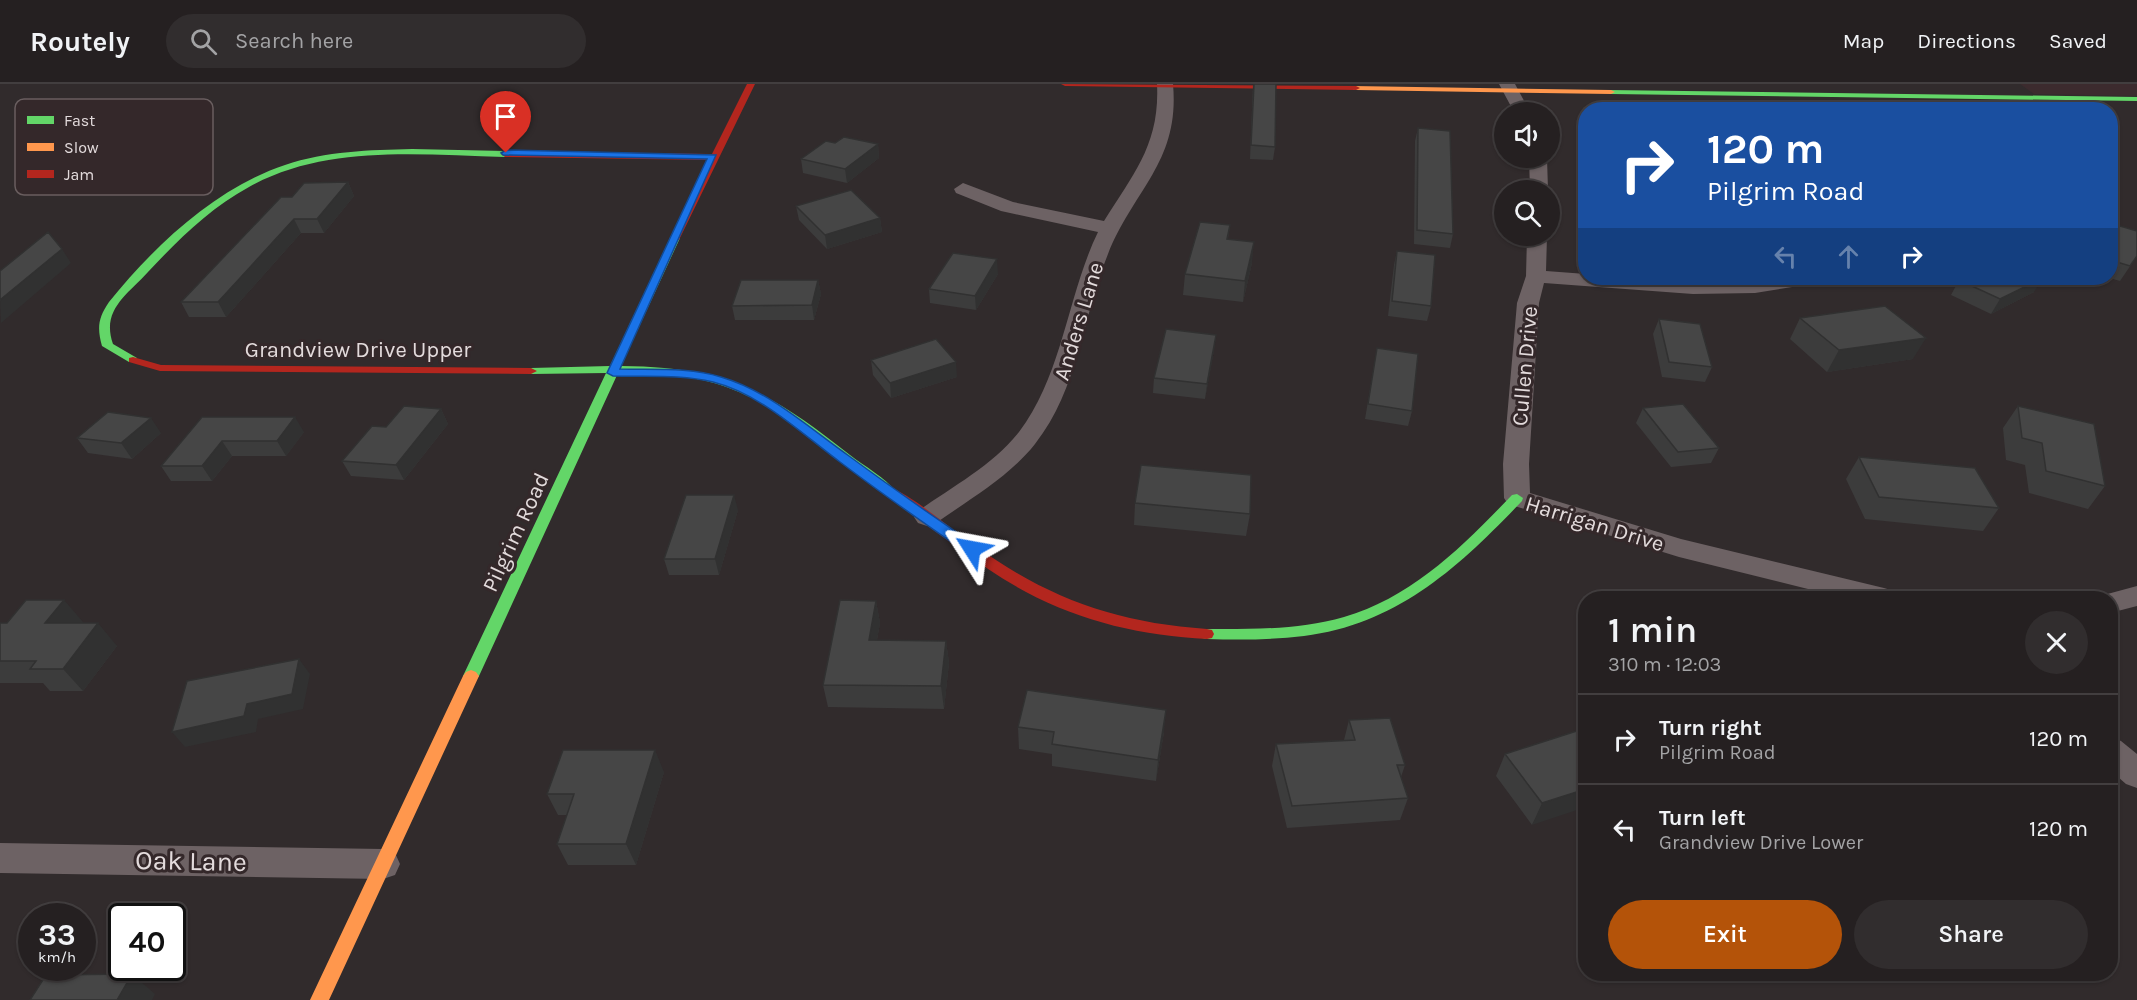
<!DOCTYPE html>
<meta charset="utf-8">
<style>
body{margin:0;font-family:Karla,sans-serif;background:#312d2e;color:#f1f3f6;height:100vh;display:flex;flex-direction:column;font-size:22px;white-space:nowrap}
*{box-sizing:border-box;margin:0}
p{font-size:20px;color:#a3a3a5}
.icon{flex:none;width:33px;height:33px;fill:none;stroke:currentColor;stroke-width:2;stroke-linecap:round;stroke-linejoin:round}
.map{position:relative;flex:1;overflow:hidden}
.sheet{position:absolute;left:1578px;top:507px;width:540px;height:390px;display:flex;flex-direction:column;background:#252021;border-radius:24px;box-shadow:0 2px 4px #0004,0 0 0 2px #423e3f}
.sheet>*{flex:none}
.banner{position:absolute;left:1578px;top:18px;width:540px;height:183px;border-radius:24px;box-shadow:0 2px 4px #0004,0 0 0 2px #423e3f;background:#1a4fa0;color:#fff;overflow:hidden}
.buttons{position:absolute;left:1494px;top:18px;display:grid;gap:12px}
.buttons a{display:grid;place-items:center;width:66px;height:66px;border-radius:50%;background:#252021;box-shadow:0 2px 4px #0004,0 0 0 2px #423e3f;font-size:30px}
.speed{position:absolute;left:18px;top:819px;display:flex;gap:12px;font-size:30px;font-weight:700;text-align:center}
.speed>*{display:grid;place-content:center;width:78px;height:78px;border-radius:50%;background:#252021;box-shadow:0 2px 4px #0004,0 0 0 2px #423e3f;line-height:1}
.speed small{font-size:15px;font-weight:400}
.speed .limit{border:3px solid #111;border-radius:9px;background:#fff;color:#111}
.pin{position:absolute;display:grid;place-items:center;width:51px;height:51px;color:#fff;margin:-62px -26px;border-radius:50% 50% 50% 0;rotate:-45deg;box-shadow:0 0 6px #0007}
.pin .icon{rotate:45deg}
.me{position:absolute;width:66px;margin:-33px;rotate:304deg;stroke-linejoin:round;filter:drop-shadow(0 0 4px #0008)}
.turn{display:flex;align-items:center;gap:21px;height:126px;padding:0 30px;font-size:27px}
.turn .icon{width:78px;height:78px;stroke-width:2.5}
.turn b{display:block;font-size:42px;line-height:51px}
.lanes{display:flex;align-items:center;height:57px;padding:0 30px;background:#0003;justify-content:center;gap:30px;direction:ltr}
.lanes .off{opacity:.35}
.round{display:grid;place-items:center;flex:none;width:63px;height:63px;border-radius:32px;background:#312d2e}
.head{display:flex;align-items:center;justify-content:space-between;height:102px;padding:0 30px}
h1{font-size:36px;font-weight:600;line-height:45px}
.action{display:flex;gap:12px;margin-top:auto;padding:12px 30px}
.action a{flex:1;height:69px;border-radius:36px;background:#b45309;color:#fff;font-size:24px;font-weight:600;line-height:69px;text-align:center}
.action a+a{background:#312d2e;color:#f1f3f6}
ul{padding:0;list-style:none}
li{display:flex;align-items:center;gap:18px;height:90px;padding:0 30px;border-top:2px solid #423e3f}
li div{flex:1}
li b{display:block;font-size:22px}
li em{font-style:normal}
header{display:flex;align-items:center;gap:36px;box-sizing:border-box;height:84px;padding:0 30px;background:#252021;border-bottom:2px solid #423e3f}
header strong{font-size:28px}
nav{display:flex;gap:33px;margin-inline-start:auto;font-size:21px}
.search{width:420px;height:54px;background:#312d2e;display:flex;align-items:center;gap:15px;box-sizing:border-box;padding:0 21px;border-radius:33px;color:#a3a3a5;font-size:22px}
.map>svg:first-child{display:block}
.built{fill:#3c2b2e}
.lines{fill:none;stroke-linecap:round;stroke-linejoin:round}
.street{fill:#6d6264;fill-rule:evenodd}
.fast{fill:#63d668;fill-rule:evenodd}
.slow{fill:#ff974d;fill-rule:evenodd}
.jam{fill:#b3261e;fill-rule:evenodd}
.wall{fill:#3c3c3c}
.shaded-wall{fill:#313131}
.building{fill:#464646;stroke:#313131;stroke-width:1.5}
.route{fill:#1a73e8;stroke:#114b97;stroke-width:1.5}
.labels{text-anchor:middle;stroke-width:6;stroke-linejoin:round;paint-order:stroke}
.street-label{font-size:22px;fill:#e3dbdc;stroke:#34282a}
.near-street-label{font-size:27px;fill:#e3dbdc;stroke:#34282a}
.key{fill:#34282a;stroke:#695e5f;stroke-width:1.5}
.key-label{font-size:16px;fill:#e3dbdc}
</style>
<header>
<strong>Routely</strong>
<div class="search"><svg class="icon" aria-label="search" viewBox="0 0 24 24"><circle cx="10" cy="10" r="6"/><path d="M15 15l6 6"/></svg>Search here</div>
<nav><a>Map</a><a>Directions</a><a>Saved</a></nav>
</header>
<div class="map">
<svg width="2137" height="916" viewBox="0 0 2137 916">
<rect width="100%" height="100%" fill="#312b2c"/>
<path class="built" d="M2020 0H2137V12L2034 10Z"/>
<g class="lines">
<path class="street" d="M1157 0H1173C1180 78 1134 105 1108 170 1082 234 1079 304 1035 360 1009 393 970 415 936 439L927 442 918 439 914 433 918 427C952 403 993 381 1019 348 1063 290 1067 212 1098 148L1001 127 956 109 954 105 963 99 1013 118 1104 137C1134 89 1160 60 1157 0Z
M1499 0H1515L1530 28H1514Z
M1529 74H1547L1548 106H1530Z
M1527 152H1547L1546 187 1586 190V194L1693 198 1821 194 1818 198 1811 200 1755 209 1693 210 1544 199 1539 219 1529 380 1530 409 1681 455 1884 504 1894 507 1898 514H1844L1679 473 1508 420 1504 414 1503 380 1517 219 1526 192Z
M2137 502V522L2110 529V514H2098L2100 512Z
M2110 653 2121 657 2137 670V704L2126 700 2110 686Z
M0 759 383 765 395 769 400 780 395 791 383 795 0 789Z"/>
<path class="fast" d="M1608 6 2137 13V17L1611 10 1607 8Z
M412 65 505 67 509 70 505 73C420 71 326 60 249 103 210 124 178 156 148 188 127 211 101 226 113 260L137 274V278H129L102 262C97 244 98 234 109 218 154 162 216 104 285 81 326 67 370 66 412 65Z
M675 151 680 154 621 282C726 283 769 307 850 371 864 382 886 394 896 408L895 411H885C831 371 780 318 714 299 683 290 649 289 618 289L479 592 476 596 471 598 466 596 463 592 606 289 531 290 525 287 531 284 610 282 670 154Z
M1517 410 1523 414 1522 417C1459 483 1398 540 1304 552 1271 556 1239 556 1207 555L1202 554 1200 550 1202 546 1207 545C1252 545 1299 546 1344 533 1413 513 1464 461 1512 411Z"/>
<path class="slow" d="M1353 2 1611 6 1615 8 1611 10 1356 6H1353Z
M471 586 476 588 479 592 329 916H310L463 592 466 588Z"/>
<path class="jam" d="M747 0H755L679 156 675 157 670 154 709 76 505 73 501 70 505 67 712 70Z
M1061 0 1356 2 1360 4 1356 6 1065 2Z
M133 273 161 281 531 284 537 287 531 290 160 287 129 278V274Z
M890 404C910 409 957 450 977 463 1049 515 1118 539 1207 545L1212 546 1214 550 1212 554 1207 555C1144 552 1082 538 1026 508 976 481 932 443 885 411L884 408Z"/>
</g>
<path class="wall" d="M1253 0 1275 63 1273 76 1250 75Z
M1418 44 1453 150 1450 164 1414 160 1415 57Z
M835 59 878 60 879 74 847 99 803 89 801 75Z
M348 98 354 112 324 149H301L226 233H189L181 218 292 113Z
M796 122 880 134 882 148 827 165 799 136Z
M2110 139 2137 172 2120 197 2110 194Z
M1230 141 1228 155 1252 179 1243 218 1183 211 1185 190Z
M1397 167 1431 222 1427 237 1388 232 1394 181Z
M998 190 976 226 930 219 929 205Z
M818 196 821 210 814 236H735L732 222Z
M1959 196 2034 208 1991 230 1951 211Z
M1800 234 1913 275 1827 288 1790 255Z
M1659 235 1712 283 1705 298 1662 293 1653 250Z
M1216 251 1214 266 1205 315 1153 309 1154 294Z
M1377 264 1412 327 1408 342 1365 335Z
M871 276 957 293 891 314 873 291Z
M2018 322 2105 402 2088 425 2029 409 2025 381 2006 376 2003 344Z
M1643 324 1719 364 1711 379 1671 383 1636 339Z
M441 325 448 340 404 396 351 392 342 377 386 343Z
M202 333 304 348 286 372H232L212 397H171L161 382Z
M161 349 132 375 88 369 77 354Z
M1859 373 1999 424 1983 447 1865 435 1846 395Z
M1135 419 1250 430 1246 452 1134 441Z
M738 426 719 491H669L664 475Z
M876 517 880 539 877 556 946 557 949 579 944 625 828 623 823 601Z
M83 538 82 539 117 562 83 607H50L43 599H0V539Z
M1349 636 1405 681 1401 693 1408 714 1400 736 1287 744 1272 682 1276 660 1344 656Z
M1018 643 1164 648 1156 697 1052 682V670L1019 665Z
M1586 644 1532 741 1496 692 1505 670Z
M664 688 636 781H568L557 760 567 731H558L547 710Z"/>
<path class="shaded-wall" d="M878 60 879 74 847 99 845 85Z
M348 98 354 112 324 149 317 135Z
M880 134 882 148 827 165 825 151Z
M294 135 301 149 226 233 218 218Z
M1254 158 1252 179 1243 218 1245 197Z
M62 165 71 179 1 239 0 216Z
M997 175 998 190 976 226 975 212Z
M2043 194 2034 208 1991 230 2000 215Z
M818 196 821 210 814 236 812 221Z
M1216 251 1214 266 1205 315 1207 300Z
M1926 254 1913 275 1827 288 1839 266Z
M956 278 957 293 891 314 890 299Z
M441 325 448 340 404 396 396 381Z
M295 333 304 348 286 372 277 357Z
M151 334 161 349 132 375 121 359Z
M222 357 232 372 212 397 202 382Z
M734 411 738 426 719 491 715 475Z
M64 516 83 538 65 562 45 539Z
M876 517 880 539 873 578 869 556Z
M98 539 117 562 83 607 63 585Z
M946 557 949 579 944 625 941 602Z
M299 575 310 590 303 625 258 635 256 648 185 663 172 648 247 620Z
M1166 626 1164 648 1156 697 1158 676Z
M655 666 664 688 636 781 626 760Z
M1586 705V723L1532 741 1542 719Z
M132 890 155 910 152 916H117Z"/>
<path class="building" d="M1254 0H1276L1275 63 1251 61Z
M1418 44 1450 47 1453 150 1417 146Z
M844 53 878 60 845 85 801 75 826 57 835 59Z
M348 98 317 135H294L218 218H181L281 113H292L304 99Z
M851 106 880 134 825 151 796 122Z
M1200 138 1230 141 1227 155 1254 158 1245 197 1185 190Z
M2110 139 2137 147V172L2130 182 2110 176Z
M48 148 62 165 0 216V187Z
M1397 167 1435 171 1431 222 1392 217Z
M953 169 997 175 975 212 929 205Z
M1965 194H2043L2000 215 1959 196Z
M741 196H818L812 221 732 222Z
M1885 222 1926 254 1839 266 1800 234Z
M1659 235 1700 240 1712 283 1669 278Z
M1166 245 1216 251 1207 300 1154 294Z
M936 255 956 278 890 299 871 276Z
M1377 264 1418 270 1412 327 1368 320Z
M1683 320 1719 364 1678 368 1643 324Z
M404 322 441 325 396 381 342 377 372 342 386 343Z
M2018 322 2094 340 2105 402 2046 387 2042 359 2022 354Z
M108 328 151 334 121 359 77 354Z
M202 333H295L277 357H222L202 382H161Z
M1859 373 1975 384 1999 424 1879 413Z
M1141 381 1251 391 1250 430 1135 419Z
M686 411H734L715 475H664Z
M26 516H64L45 539H98L63 585H30L36 577H0V539H7Z
M840 516 876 517 869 556 946 557 941 602 823 601Z
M299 575 292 610 247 620 244 632 172 648 187 597Z
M1027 606 1166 626 1158 676 1052 660 1054 648 1018 643Z
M1390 634 1405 681H1397L1408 714 1292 722 1276 660 1355 656 1349 636Z
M1586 644V705L1542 719 1505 670Z
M563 666H655L626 760H557L574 710H547Z
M132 890 117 916H30L46 891Z"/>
<path class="route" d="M506 66 716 71 620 285C653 286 689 283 721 293 769 307 808 343 849 372 891 403 934 433 977 462V469H967C924 439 882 410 840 378 802 350 761 310 713 298 681 290 646 293 613 292L607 289 707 75 503 71 501 69Z"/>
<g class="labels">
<g class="street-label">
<text transform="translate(1078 237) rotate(-73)" y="8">Anders Lane</text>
<text x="358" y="273">Grandview Drive Upper</text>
<text transform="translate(1524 282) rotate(-85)" y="8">Cullen Drive</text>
<text transform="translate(1595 439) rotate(17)" y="8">Harrigan Drive</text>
<text transform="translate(515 448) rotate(-65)" y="8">Pilgrim Road</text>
</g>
<g class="near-street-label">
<text transform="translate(191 777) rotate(1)" y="9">Oak Lane</text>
</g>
</g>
<rect x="15" y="15" width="198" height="96" rx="9" class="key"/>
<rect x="27" y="32" width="27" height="8" fill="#63d668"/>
<rect x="27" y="59" width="27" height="8" fill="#ff974d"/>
<rect x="27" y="86" width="27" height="8" fill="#b3261e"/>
<g class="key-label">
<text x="64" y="42">Fast</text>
<text x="64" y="69">Slow</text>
<text x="64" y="96">Jam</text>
</g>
</svg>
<div class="buttons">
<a><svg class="icon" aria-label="sound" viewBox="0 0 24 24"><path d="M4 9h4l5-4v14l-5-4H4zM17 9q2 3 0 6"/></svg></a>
<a><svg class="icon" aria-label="search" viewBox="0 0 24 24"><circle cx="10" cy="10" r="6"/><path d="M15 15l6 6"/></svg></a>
</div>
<div class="speed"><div>33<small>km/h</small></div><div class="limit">40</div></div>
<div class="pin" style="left:506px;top:69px;background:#d93025"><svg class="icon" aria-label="arrive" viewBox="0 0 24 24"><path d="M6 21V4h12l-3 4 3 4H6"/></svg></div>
<svg class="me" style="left:972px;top:465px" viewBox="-20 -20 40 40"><path d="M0-17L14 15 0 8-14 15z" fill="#1a73e8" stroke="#fff" stroke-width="4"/></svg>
<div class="banner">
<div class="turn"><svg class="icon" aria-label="right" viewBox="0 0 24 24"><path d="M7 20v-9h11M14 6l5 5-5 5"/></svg><div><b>120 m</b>Pilgrim Road</div></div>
<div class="lanes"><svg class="icon off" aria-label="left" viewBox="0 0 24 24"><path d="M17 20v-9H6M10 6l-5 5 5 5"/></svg><svg class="icon off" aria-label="ahead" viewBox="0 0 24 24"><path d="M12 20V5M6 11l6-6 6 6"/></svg><svg class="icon" aria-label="right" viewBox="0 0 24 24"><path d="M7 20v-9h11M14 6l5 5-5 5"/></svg></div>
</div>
<section class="sheet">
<div class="head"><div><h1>1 min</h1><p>310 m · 12:03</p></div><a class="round"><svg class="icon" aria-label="close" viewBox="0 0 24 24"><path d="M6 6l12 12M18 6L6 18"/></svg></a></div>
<ul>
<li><svg class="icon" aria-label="right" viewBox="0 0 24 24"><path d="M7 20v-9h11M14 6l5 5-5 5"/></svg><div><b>Turn right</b><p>Pilgrim Road</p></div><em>120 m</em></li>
<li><svg class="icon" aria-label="left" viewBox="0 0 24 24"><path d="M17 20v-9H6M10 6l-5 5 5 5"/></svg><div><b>Turn left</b><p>Grandview Drive Lower</p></div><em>120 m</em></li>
</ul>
<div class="action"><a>Exit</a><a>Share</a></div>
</section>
</div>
